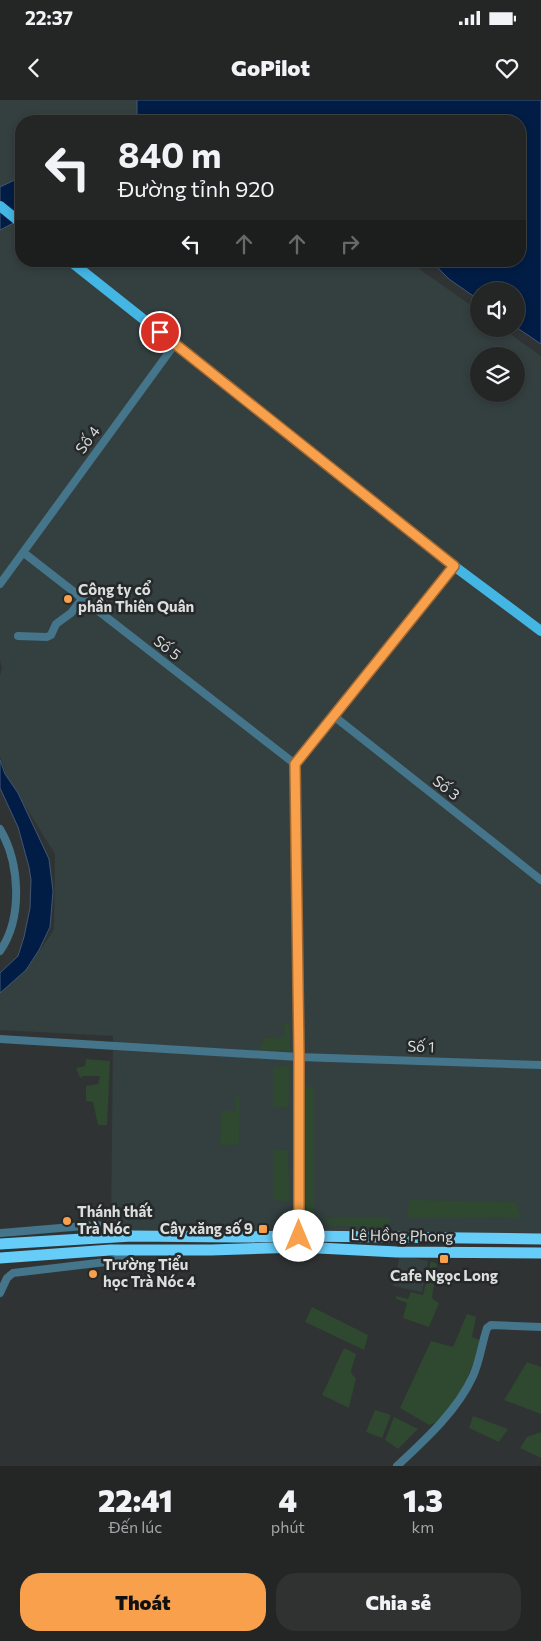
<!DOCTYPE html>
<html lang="vi">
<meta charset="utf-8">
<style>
body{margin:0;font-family:Commissioner,sans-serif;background:#303232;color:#f1f3f6;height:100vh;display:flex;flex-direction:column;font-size:19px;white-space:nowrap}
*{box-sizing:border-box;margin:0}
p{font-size:16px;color:#a3a5a7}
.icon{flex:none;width:28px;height:28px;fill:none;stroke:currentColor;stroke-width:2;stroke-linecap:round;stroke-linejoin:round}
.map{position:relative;height:1366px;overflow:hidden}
.panel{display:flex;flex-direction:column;background:#242626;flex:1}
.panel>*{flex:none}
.hud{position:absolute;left:15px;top:15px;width:511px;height:152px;border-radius:20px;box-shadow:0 2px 8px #0003,0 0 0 1px #414343;background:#242626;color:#f1f3f6;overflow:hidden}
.tools{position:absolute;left:470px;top:182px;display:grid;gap:10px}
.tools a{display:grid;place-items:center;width:55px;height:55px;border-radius:50%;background:#242626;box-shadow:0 2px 8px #0003,0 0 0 1px #414343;font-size:25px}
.pin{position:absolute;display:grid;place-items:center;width:42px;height:42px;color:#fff;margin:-21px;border:2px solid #fff;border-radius:50%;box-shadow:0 1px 5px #0007}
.me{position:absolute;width:55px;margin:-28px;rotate:0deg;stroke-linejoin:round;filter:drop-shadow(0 0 4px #0008)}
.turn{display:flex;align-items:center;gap:18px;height:105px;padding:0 20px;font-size:22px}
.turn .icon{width:65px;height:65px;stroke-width:2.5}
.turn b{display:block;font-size:35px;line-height:42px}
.lanes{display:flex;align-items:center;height:48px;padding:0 20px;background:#0003;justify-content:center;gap:25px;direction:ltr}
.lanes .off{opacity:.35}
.eta{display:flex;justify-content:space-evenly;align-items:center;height:85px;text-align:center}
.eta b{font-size:30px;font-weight:800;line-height:35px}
.cta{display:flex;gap:10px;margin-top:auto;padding:10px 20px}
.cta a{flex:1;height:58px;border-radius:20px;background:#f8a04b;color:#111;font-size:20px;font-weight:800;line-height:58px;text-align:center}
.cta a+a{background:#303232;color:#f1f3f6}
.status{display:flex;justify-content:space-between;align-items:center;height:35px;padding:0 25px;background:#242626;direction:ltr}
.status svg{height:14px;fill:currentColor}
header{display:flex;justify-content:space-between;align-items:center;height:65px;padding:0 20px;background:#242626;font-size:22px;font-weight:800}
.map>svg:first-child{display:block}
.built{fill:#343f3f;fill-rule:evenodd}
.green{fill:#2e492f}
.water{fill:#011d45;stroke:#435773}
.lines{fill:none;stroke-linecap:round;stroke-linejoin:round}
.minor{stroke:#44758b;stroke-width:8}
.major{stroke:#43b6e4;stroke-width:10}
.highway{stroke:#66cdf9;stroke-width:11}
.route-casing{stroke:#a16831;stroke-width:12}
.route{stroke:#f8a04b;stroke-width:9}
.poi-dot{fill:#f8a04b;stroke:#262929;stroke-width:2}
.labels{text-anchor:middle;stroke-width:5;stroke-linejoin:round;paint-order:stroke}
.street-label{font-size:15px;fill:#dcdede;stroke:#262929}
.poi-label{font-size:15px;font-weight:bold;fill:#dcdede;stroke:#262929;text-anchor:start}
</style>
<div class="status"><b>22:37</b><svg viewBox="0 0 49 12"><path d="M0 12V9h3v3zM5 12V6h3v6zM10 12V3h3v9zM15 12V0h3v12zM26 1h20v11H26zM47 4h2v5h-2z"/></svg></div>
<header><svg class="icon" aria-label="back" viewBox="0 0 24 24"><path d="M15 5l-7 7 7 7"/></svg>GoPilot<svg class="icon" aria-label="heart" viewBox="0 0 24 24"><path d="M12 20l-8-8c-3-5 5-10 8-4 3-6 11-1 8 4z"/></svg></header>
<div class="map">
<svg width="541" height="1366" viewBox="0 0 541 1366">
<rect width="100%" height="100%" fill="#303333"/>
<path class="built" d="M0 0H171L206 21H21V161H408L479 211V229H503L541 256V1133L111 1131 113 936 0 930V893L26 870 54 830 55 754 7 677 0 657V575L2 569 0 560ZM479 256H516V294H479Z
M400 1155 428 1161 422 1192 393 1186Z"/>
<path class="green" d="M290 923V951L258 950 265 938 284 937 285 927 277 925Z
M86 959 110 961 107 1025H98L93 1002 86 1001V986L98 984 100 976H83L80 978 76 968 85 966Z
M290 966 288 1007 273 1008V967Z
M304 987H314V1118H306Z
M235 997H240L239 1044 220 1046 221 1011H235Z
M274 1049 288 1051 289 1101 274 1100Z
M410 1100 516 1102 521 1117 407 1118Z
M336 1118H390V1123L383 1124 382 1127 330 1126 323 1119Z
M431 1161 437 1164 432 1198 439 1203 429 1227 403 1218 407 1203 396 1199V1196L408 1199 411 1192 423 1195Z
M312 1207 368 1235 364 1250 305 1222Z
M467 1214 476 1217 472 1237 482 1241 464 1287 440 1321 429 1325 400 1308 431 1241 453 1247Z
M344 1248 356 1254 351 1271 353 1276 356 1278 349 1308 322 1295Z
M527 1262 541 1267V1314L504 1300Z
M375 1310 391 1315 382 1338 366 1332Z
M473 1316 508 1329 499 1342 469 1328Z
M394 1317 418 1329 398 1349 385 1340Z
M541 1332V1358L520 1348 527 1337Z"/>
<path class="water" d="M137 0H541V244L516 227V191H479V200L449 179 431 161H520V21H132L137 14Z
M21 77V119L0 130V87Z
M0 660 5 674 18 693 49 759 53 791 50 827 39 850 26 870 0 893V873L18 856 24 837 30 808 31 780 29 767 18 727 0 688Z"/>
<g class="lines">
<path class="minor" d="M24 453 295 664
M0 484 175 244
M18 536 47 537 51 535 56 524 71 513 82 499
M335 617 541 780
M0 729C20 763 23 818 0 851
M0 939 299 957 541 965
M1 1133 96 1125 109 1127 129 1135
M299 1136V957L295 664 454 466
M0 1193 7 1178 13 1173 106 1162 116 1159 130 1150
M397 1366C425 1340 457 1311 473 1276 480 1260 482 1243 487 1228L491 1225 541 1227"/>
<path class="major" d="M0 106 21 123
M70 161 454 466 541 531"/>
<path class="highway" d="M0 1144 132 1136 234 1137 299 1136 541 1139
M0 1158 110 1150H211L299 1147 397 1152 541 1153"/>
</g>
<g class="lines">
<defs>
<path id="route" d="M160 232 454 466 295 664 299 956V1136"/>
</defs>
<use href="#route" class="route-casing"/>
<use href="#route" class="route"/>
</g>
<g class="poi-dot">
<circle cx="68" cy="499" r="5"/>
<circle cx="67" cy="1121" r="5"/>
<rect x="258" y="1124" width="10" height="10" rx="2.5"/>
<rect x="439" y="1154" width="10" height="10" rx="2.5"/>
<circle cx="93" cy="1174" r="5"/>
</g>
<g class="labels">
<g class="street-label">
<text transform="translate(88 340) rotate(-54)" y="5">Số 4</text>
<text transform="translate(167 548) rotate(38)" y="5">Số 5</text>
<text transform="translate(446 688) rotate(38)" y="5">Số 3</text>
<text transform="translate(421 947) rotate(2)" y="5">Số 1</text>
<text transform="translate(402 1136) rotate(1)" y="5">Lê Hồng Phong</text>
</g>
<g class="poi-label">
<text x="78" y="495">Công ty cổ<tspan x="78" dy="17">phần Thiên Quân</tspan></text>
<text x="77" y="1117">Thánh thất<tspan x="77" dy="17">Trà Nóc</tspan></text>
<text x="253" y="1134" text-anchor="end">Cây xăng số 9</text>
<text x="103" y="1170">Trường Tiểu<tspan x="103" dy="17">học Trà Nóc 4</tspan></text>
<text x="444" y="1181" text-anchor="middle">Cafe Ngọc Long</text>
</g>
</g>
</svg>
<div class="tools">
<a><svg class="icon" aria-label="sound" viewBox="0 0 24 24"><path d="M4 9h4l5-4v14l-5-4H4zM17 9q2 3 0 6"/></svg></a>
<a><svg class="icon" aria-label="layers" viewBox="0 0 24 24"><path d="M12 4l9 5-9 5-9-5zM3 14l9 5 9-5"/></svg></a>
</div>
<div class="pin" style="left:160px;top:232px;background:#d93025"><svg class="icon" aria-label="arrive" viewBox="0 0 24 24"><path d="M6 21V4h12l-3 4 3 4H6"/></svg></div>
<svg class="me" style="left:299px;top:1136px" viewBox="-20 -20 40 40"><circle r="19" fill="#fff"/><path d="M0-13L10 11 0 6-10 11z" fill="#f8a04b"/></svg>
<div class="hud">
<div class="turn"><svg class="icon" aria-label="left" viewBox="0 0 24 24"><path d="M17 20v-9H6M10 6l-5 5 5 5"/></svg><div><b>840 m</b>Đường tỉnh 920</div></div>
<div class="lanes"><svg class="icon" aria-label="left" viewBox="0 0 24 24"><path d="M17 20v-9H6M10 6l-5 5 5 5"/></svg><svg class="icon off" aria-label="ahead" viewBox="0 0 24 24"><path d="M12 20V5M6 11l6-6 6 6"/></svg><svg class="icon off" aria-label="ahead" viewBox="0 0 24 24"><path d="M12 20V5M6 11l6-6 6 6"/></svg><svg class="icon off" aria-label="right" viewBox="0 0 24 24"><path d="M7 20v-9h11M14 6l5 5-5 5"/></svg></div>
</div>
</div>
<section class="panel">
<div class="eta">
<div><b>22:41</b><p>Đến lúc</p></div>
<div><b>4</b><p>phút</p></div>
<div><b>1.3</b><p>km</p></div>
</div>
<div class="cta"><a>Thoát</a><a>Chia sẻ</a></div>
</section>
